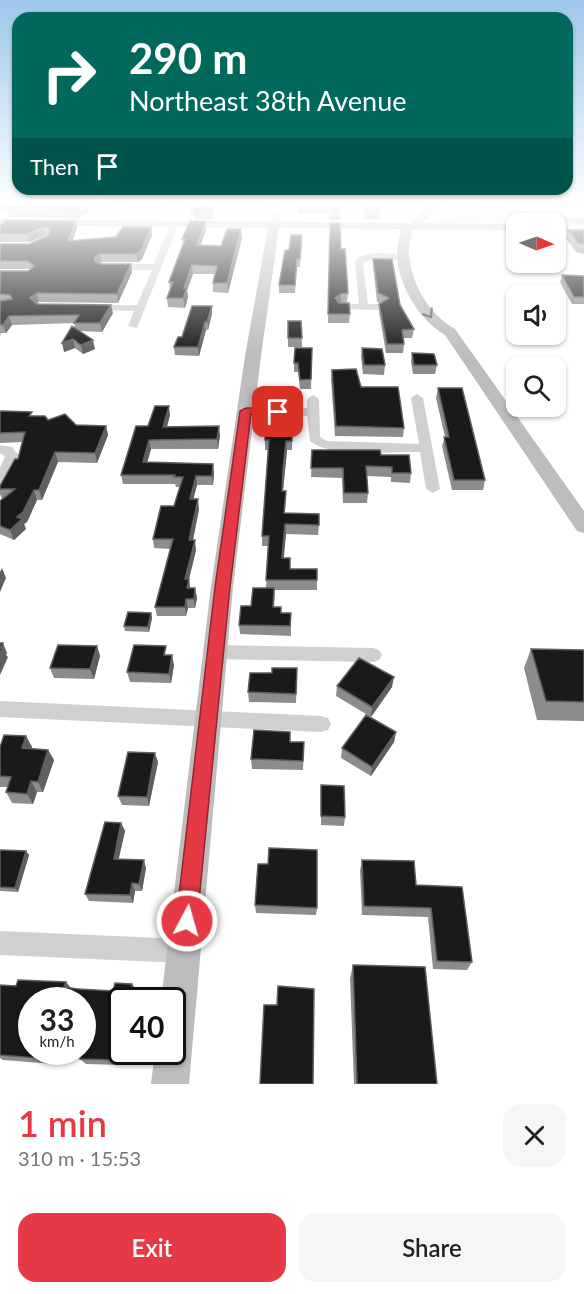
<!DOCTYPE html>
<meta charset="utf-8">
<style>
body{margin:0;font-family:Lato,sans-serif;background:#f6f6f6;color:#202124;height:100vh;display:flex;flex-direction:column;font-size:22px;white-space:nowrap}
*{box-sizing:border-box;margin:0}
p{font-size:20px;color:#757577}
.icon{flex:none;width:33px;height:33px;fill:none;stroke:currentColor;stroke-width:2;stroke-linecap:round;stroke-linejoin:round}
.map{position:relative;height:1084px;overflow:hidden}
.sheet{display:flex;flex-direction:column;background:#fff;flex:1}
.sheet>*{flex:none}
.top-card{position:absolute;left:12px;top:12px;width:561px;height:183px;border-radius:18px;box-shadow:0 2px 4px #0004;background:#00695c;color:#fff;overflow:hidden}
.needle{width:39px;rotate:92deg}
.tools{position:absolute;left:506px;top:213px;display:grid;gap:12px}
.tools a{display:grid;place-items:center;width:60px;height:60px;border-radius:12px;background:#fff;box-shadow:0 2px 4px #0004;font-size:30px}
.speed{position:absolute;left:18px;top:987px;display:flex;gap:12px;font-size:30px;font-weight:700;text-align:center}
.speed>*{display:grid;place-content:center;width:78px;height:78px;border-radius:50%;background:#fff;box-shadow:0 2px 4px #0004;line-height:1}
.speed small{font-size:15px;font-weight:400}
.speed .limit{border:3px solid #111;border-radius:9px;background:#fff;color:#111}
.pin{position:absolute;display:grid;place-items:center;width:51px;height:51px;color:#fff;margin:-26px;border-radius:12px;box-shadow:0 3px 9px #0006}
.me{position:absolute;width:66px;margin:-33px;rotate:6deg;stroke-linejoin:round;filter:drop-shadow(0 0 4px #0008)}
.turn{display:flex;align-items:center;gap:21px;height:126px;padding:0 18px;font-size:27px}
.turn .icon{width:78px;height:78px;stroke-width:2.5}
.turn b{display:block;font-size:42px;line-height:51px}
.then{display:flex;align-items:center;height:57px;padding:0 18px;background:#0003;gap:12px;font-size:22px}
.round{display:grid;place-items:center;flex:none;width:63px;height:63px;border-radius:18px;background:#f6f6f6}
.head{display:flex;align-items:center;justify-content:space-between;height:102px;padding:0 18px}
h1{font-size:36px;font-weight:600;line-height:45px;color:#e63946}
.cta{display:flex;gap:12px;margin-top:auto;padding:12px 18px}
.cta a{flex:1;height:69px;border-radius:18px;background:#e63946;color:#fff;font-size:24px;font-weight:600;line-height:69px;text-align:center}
.cta a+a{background:#f6f6f6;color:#202124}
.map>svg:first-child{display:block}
.green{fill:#e6ecdf}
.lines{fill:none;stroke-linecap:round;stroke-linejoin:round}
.street{fill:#d0d0d0;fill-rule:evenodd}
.secondary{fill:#bdbdbd;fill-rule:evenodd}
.wall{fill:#8c8c8c}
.shaded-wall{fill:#5f5f5f}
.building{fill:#1a1a1a;stroke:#5f5f5f;stroke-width:1.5;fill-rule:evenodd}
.oneway{stroke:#6a6a6a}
.route{fill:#e63946;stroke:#96252e;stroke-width:1.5}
</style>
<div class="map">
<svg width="584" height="1084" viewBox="0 0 584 1084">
<rect width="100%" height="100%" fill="#fff"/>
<path class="green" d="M447 205H465L519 217 584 226 555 225V224L437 223 433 221Z"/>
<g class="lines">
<path class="street" d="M65 205H108L112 207 108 209 68 208Z
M266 205H274L280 216 277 226 270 224 272 216Z
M175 221 179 223 137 328 128 326 134 311 90 310V306L93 305H137L152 270H113L109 267 113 264H154L171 223Z
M373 253 404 254 408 257 404 260 373 259 363 263 368 304H381L386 307 381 310 339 309 337 307 342 304H359L355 263 358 257Z
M417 394 423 398 440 489 433 493 426 489 420 452C390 451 333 459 310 441L307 416 246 415 240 411 246 407 307 408V399L313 395 319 399 320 437 327 441 419 444 411 398Z
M0 445 12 447 19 456 7 482 0 486V468L5 456 0 453Z
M215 645 373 648 379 650 382 655 379 660 373 662 215 659 209 657 206 652 209 647Z
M0 701 321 716 328 718 331 724 328 730 321 732 0 717Z
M0 931 184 939 193 942 196 951 193 960 184 963 0 955Z"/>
<path class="secondary" d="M429 205H440L423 223 516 224V230L415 229 412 231C411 239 408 247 409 255 412 285 429 314 455 329L584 511V533L577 531 445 335C419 320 397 284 397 252 397 245 400 236 401 229L279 228 261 356 233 587 189 1084H151L155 1052H172V1000H161L211 587 245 356 268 228 0 225V219L411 223Z
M471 205H491L529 213 584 219V225L529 219 476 208Z"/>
</g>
<path class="wall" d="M0 205H87L88 211 85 215H82L81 218 9 217 7 209 0 212Z
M130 205H164L162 209 130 208Z
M192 205H215V207L211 219H195L194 214H191L190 207Z
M298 205H340V220H329L330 214 298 213Z
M364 205H380V219H365Z
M330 223 341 249 348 293 347 302 340 303 350 314 349 323H328Z
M514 224H516V244L512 235Z
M0 226 77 228 72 241 116 237 151 227 152 235 142 259 138 262H102L99 263 132 272 118 303 39 302 36 303 113 313 102 332 80 331 95 349 83 354 75 348 64 352 75 328 74 323 12 325 6 333H1L0 336V271H28L30 269H0V244H29L49 235H46L29 242H0Z
M206 230 201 245 221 246 242 238 228 293 213 292V283L215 274H193L187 290 188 297 185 308 168 307 167 298 170 289 169 282 183 246 182 239Z
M568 230H584V254L576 252 566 238Z
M302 242 300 267H297L295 293H279V285L289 250Z
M373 259 414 329 412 338H403L404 344 403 353H386L379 312 380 303 377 302 373 267Z
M562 275 584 276V304H572L560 282Z
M212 314 208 330H206L199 356 175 355 174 347 182 337Z
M288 321H301L302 347H288Z
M312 348 311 389H300L298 372H294V363Z
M362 348 385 365 384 375 363 374 361 357Z
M412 353 437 365 435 374H413L411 362Z
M332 370 361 387 404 428 403 437 335 436 331 379Z
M293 387V406L266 405V396Z
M438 388 485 480 483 490H452L442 446 445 437 436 398Z
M265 408 292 409V450H287L283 491H286L285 513 319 525 318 535 286 534 283 558 290 569H317V590H275L274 607 281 613H291V636L240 634 239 625 251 606 266 588 268 546H262V536L268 450H265Z
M0 411 33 416 76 425 106 426 108 435 97 463 58 462 42 500H37L27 522 24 524 26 529 14 540 0 534V501L3 499H2L0 494V486L18 459 22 442 0 443Z
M170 415 167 427 220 435 218 449H151L147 462 213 464 214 474 213 485H197L193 499 199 509 193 540 196 550 189 579 190 588H195L197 598 195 608H188L186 616H157L155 607 171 549 154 548 153 539 174 506 180 487H176L175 484H123L121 475 148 426Z
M312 450 381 455 411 473 410 483 391 482V477L367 476 368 493 367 503H343L342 478 311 477Z
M151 613 152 618 149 632 125 631 124 626Z
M97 646 100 656 94 679 54 678 50 668Z
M531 649 584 650V721L537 720 524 668Z
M168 655 174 665 171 683 130 682 127 672Z
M297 668 296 703 249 702 248 692 272 673Z
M337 686 392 687 371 717 336 696Z
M396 732 394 742 371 776 341 758 342 748Z
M26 736 32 747 31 749 48 750 54 760 43 792H37L33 804 12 803 6 792 8 787H0V747Z
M290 742H304L303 770 252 769 251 759Z
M158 762 149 806 122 805 118 796Z
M321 785 345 817 344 826 321 825Z
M121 823 125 831 118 860 146 868 142 891H135L133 903 89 901 85 894Z
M0 850 26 851 29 855 18 892 0 891Z
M362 860 416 885 472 962 467 970 433 969 428 917 362 915 360 870Z
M255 905 317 908 316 915 256 913Z
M353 965 437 1084H354L350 978Z
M132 984 136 990 125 1058H123L121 1065 86 1064 80 1059 55 1057 54 1064 3 1060 0 1058V985L71 988 113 991Z"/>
<path class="shaded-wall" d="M0 205H12L13 208 0 212Z
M86 205H87L88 211 85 215 84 207Z
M213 205H215V207L211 219 210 212Z
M76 221 77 228 70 249 68 241Z
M206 221V230L197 254V245Z
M44 227 46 235 29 242 27 234Z
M151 227 152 235 142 259 138 262 136 254Z
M241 229 242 238 228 293 227 283Z
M100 254 102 262 97 265 95 257Z
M131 264 132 272 118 303 117 294Z
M192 265 193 274 187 290 188 297 185 308 183 298 184 288Z
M37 293 39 302 32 306 30 298Z
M341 294V302L335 307V298Z
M111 305 113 313 102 332 100 323Z
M212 306V314L208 330 207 322Z
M9 316 12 325 6 333 3 325Z
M205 322 206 330 199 356 198 347Z
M73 339 75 348 64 352 62 343Z
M93 340 95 349 83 354 81 345Z
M169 406 170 415 164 437 163 427Z
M106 426 108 435 97 463 95 453Z
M219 426 220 435 218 449 217 439Z
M149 440 151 449 145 471 143 462Z
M286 441 287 450 282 501V491Z
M55 452 58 462 42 500 39 490Z
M213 464 214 474 213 485 212 476Z
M196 476 197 485 191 509 190 499Z
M34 490 37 500 27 522 24 524 26 529 14 540 10 530Z
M198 499 199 509 191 550 189 540Z
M285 524 286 534 283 568 282 558Z
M195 540 196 550 189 579 190 588 189 598 185 579Z
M2 568 6 578 0 592V572Z
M195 588 197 598 195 608 194 599Z
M186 599 188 608 186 616 185 607Z
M151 613 152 618 149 632 148 627Z
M3 643 7 653 6 655 8 657 0 675V655L1 648Z
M97 646 100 656 94 679 90 669Z
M172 655 174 665 171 683 169 674Z
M394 677 392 687 371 717 372 707Z
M396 732 394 742 371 776 372 767Z
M26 736 32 747 28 759 22 748Z
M48 750 54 760 43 792 38 782Z
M155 753 158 762 149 806 147 797Z
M31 781 37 792 33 804 27 794Z
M121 823 125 831 117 867 114 859Z
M26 851 29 855 18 892 15 888Z
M144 860 146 868 142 891 139 884Z
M132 883 135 891 133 903 130 895Z
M66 982 71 988 64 987Z
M132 984 136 990 134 1000H130Z
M49 1052 55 1057 54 1064 48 1059Z
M122 1052H126L125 1058 121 1053Z
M118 1053 123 1058 121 1065 117 1060Z"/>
<path class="building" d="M12 205H86L84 207H80L79 210 7 209Z
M192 205H213L210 212H194L195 207H190Z
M330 205H340V210H330Z
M366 205H380L381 208H366Z
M6 220 76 221 68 241 116 237 123 227H151L141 251 136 254H100L95 257V261L100 264H131L117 294 37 293 30 298 37 304 111 305 100 323H74L79 315 9 316 3 325H0V301L12 299 10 295 0 294V271H28L34 266 28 261H0V244H29L49 235 50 228 44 227 27 234H0V226Z
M190 221H206L197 245 221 246 227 229H241L227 283H213L217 266 192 265 184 288H187L183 298H167L173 282H169L185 239H182Z
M330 223H340L341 249H345L348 293 341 294 335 298 339 303H349L350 314H328Z
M568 230H584V244L578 243Z
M291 235H302L300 259H297L295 285H279L285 250H289Z
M373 259H392L400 305 414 329 402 330 404 344H387L379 304 389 298 378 293Z
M562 275 584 276V297H574Z
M192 306H212L207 322H205L198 347H174L178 337H182Z
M288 321H301L302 338H288Z
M72 326 93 340 81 345 73 339 62 343Z
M295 348H312L311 379 300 380 298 363H294Z
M362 348 382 349 385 365H364Z
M412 353 434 354 437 365H414Z
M356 369 361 387H398L404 428 336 426 332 370Z
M266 387H293V396H266Z
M438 388H462L485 480H454L444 437H449Z
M155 406H169L163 427 219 426 217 439 149 440 143 462 213 464 212 476H196L190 499H198L189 540H195L185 579H189L187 588H195L194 599H186L185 607H155L173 539H153L161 506H174L183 477H174L175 475H121L136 426H148Z
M265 408 292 409V441H286L283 470 282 491H286L284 513 319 514V525L285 524 282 558H290V569H317V580H266L269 536H262L269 440H265Z
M0 411 32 412 29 416H45L48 420 65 414 76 425 106 426 95 453 55 452 39 490H34L23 512 17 517 22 519 10 530 0 526V501L15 489H0V486L15 459H18L25 432 0 433Z
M312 450H380L381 455H409L411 473H392V467L366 466 368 493H344L343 468H311Z
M253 588H274L273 607H281V613H291L290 626 239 625 241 606H251Z
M128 612 151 613 148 627 124 626Z
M0 643H3L1 648H3L0 655Z
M58 645 97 646 90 669 50 668Z
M134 645 166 646 164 655H172L169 674 127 672Z
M531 649 584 650V702L546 701Z
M359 658 394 677 372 707 337 686Z
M272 668H297L296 694 248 692 250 673H272Z
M366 715 396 732 372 767 342 748Z
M254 730 290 732V742H304L303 761 251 759Z
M4 735 26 736 22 748 48 750 38 782 31 781 27 794 6 792 11 777 0 776V747Z
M128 752 155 753 147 797 118 796Z
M321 785 344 786 345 817 321 816Z
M105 822 121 823 114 859 144 860 139 884 132 883 130 895 85 894Z
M269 848 317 850V908L255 905 258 864H268Z
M0 850 26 851 15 888 0 887Z
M362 860 414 861 416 885 462 887 472 962 437 961 431 908 364 906Z
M353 965 425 967 437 1084H357Z
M18 980 66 982 64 987 78 989 113 991 115 983 132 984 130 1000H122V1049L121 1053H118L117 1060 80 1059 81 1054 49 1052 48 1059 0 1055V985L16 986ZM32 1000H82V1052H32Z
M278 986 314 989 313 1084H260L264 1005H277Z"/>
<defs><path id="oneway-chevron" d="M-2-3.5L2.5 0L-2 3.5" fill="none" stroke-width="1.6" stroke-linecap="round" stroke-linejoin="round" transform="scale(1.5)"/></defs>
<use class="oneway" href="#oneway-chevron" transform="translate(429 314) rotate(56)"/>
<linearGradient id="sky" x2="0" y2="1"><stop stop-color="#9ec6ea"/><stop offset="0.57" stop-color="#fff"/><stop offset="1" stop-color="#fff" stop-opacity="0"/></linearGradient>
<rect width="584" height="357" fill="url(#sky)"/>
<path class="route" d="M246 408H278L283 412 278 415 251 414 230 587 197 921 194 929 187 932 179 929 176 921 215 587 240 411Z"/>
</svg>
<div class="tools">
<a><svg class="needle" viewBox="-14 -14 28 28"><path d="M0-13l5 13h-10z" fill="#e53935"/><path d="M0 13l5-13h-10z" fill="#757577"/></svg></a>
<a><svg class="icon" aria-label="sound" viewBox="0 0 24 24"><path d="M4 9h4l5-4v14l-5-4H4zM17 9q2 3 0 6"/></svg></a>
<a><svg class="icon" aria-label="search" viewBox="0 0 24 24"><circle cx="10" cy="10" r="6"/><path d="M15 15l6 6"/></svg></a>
</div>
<div class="speed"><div>33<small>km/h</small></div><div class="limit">40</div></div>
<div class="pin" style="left:278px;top:412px;background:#d93025"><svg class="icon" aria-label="arrive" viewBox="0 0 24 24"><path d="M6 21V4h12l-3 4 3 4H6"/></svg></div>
<svg class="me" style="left:187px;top:921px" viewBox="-20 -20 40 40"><circle r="17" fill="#e63946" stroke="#fff" stroke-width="3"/><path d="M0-11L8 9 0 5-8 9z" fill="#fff"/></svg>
<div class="top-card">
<div class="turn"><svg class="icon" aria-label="right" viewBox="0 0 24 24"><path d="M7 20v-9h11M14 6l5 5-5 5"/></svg><div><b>290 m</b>Northeast 38th Avenue</div></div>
<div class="then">Then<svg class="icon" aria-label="arrive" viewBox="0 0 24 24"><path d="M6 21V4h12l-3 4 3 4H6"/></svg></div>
</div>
</div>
<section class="sheet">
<div class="head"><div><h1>1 min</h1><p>310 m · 15:53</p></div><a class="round"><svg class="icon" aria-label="close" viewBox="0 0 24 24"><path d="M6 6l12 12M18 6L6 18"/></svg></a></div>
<div class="cta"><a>Exit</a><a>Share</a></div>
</section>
